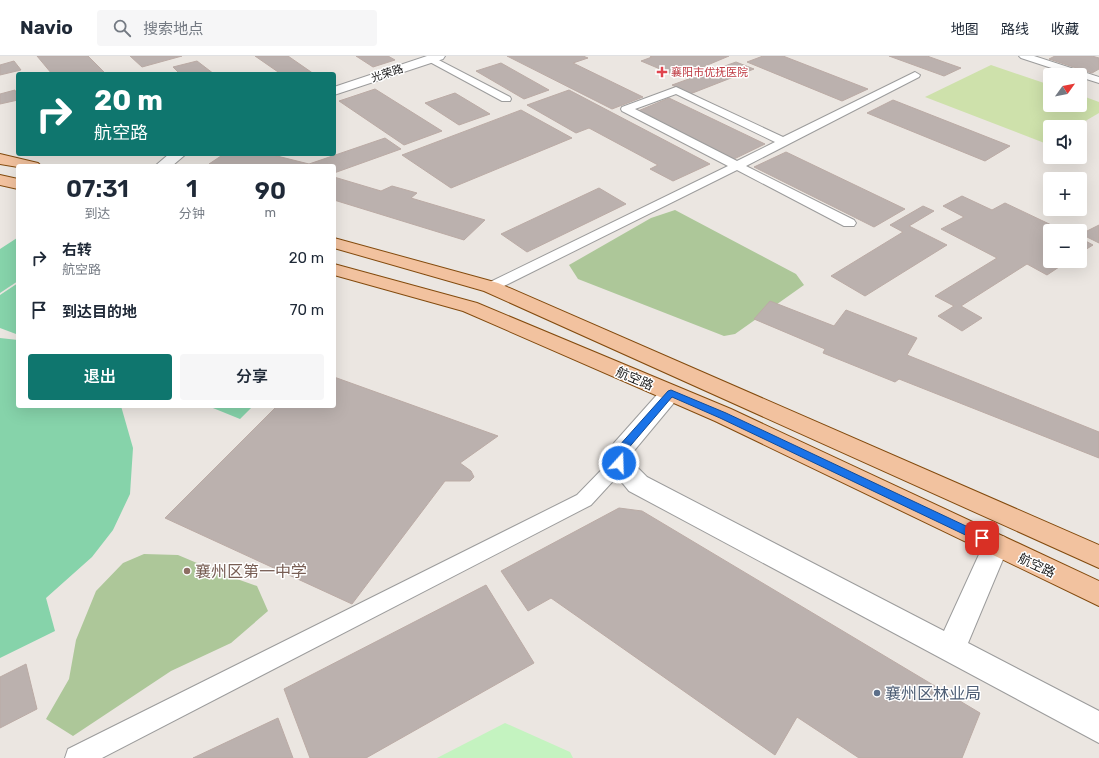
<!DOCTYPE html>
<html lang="zh">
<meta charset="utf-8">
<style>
body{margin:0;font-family:Rubik,"Noto Sans SC",sans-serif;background:#f6f6f7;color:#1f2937;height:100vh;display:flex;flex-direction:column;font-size:15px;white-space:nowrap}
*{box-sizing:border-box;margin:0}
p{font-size:13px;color:#747a83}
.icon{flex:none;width:22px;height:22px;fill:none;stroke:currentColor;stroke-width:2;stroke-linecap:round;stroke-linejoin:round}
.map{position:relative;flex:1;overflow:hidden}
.drawer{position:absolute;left:16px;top:108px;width:320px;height:244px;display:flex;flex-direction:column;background:#fff;border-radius:4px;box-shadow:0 4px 16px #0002}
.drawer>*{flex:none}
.banner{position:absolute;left:16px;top:16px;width:320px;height:84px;border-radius:4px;box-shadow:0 4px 16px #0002;background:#0f766e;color:#fff;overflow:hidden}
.needle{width:26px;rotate:57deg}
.buttons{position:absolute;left:1043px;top:12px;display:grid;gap:8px}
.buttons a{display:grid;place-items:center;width:44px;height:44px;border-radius:4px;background:#fff;box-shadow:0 4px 16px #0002;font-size:20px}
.pin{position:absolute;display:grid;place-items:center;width:34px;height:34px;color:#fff;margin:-17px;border-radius:8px;box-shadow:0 2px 6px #0006}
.me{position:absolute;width:44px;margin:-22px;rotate:20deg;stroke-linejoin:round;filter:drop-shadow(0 0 3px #0008)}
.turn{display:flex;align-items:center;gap:14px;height:84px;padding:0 12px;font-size:18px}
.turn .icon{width:52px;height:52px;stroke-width:2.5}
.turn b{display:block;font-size:28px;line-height:34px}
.eta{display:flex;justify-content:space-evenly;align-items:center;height:68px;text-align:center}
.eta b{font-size:24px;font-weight:600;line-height:28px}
.primary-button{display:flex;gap:8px;margin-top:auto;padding:8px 12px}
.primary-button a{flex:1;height:46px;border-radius:4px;background:#0f766e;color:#fff;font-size:16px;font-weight:600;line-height:46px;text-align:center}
.primary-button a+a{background:#f6f6f7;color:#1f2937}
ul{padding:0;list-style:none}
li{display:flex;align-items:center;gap:12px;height:52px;padding:0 12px}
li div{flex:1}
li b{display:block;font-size:15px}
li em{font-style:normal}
header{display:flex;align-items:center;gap:24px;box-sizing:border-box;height:56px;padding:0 20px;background:#fff;border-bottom:1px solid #e0e1e3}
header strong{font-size:19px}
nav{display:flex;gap:22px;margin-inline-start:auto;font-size:14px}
.search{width:280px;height:36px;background:#f6f6f7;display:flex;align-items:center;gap:10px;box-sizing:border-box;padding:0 14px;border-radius:4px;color:#747a83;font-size:15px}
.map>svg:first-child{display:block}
.grass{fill:#cee1ab}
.forest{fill:#adc799}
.park{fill:#c4f3c0}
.pitch{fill:#86d3aa}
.building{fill:#bbb1ae;stroke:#bbaba5}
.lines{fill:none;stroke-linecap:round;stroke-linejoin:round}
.lane-casing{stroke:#9c9c9c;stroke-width:2}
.street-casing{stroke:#9c9c9c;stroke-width:2}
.primary-casing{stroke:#834b0e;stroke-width:2}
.lane{fill:#fff;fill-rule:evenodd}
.street{fill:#fff;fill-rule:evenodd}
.primary{fill:#f2c29f;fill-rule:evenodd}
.route{fill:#1a73e8;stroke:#114b97}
.health-dot{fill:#e0444e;stroke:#fff;stroke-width:1.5}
.education-dot{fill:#8d6e63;stroke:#fff;stroke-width:1.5}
.service-dot{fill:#5c6f8a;stroke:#fff;stroke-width:1.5}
.labels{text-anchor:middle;stroke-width:3;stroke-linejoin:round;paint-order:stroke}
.far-health-label{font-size:11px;fill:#be3a42;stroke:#fff;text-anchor:start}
.far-street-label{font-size:11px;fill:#1b1b1b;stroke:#fff}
.street-label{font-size:13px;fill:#1b1b1b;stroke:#fff}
.near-education-label{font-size:16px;fill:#785e54;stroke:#fff;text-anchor:start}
.near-service-label{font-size:16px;fill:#4e5e75;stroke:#fff;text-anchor:start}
</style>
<header>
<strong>Navio</strong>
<div class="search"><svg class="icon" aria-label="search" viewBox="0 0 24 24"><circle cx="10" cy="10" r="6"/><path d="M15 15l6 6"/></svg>搜索地点</div>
<nav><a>地图</a><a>路线</a><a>收藏</a></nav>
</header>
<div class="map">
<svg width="1099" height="702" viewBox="0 0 1099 702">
<rect width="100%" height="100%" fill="#ebe6e1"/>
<path class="grass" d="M991 9 1050 29V49H1080V39L1099 46V57L1075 71H1050V86L1047 88 925 41Z"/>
<path class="forest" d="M675 154 796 218 804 229 735 278 724 280 578 223 569 209 651 162Z
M144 498 178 499 223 518 257 530 268 555 231 587 171 615 73 680 46 663 69 623 76 584 96 535 123 507Z"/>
<path class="park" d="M505 667 570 696 573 702H437Z"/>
<path class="pitch" d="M17 182 18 225 0 237V193Z
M18 227V277L16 278 0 272V239Z
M0 282 18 284V350H121L133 392 130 438 113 474 92 501 46 542 55 575 0 602Z
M208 350H253L240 363Z"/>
<path class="building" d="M37 0H88L106 18H52Z
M130 0H182L142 11Z
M255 0H288L314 18H281Z
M356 0H388L395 4 373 11Z
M507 0H583L588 2 573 7 643 41 612 53Z
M650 0H729L679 21 641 5 652 1Z
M763 0H783L868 33 842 45 747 6Z
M889 0H927L961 12 944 20Z
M1055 0H1092L1099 2V13L1092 17 1049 3Z
M14 5 21 14 0 19V9Z
M197 5 214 18H180L173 11Z
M736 6 754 13 690 38 672 29Z
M501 7 549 34 524 43 476 15Z
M375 33 442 75 404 89 339 45Z
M15 34 18 44 0 48V38Z
M569 34 710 108 673 125 650 113 658 109 589 72 576 77 527 49Z
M455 37 490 58 459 69 425 47Z
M669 42 765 88 734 103 638 55Z
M893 44 1010 90 985 105 867 57Z
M521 54 572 82 451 132 402 99Z
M385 82 401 93 334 117V110H218L209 108 224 98H269L309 108Z
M786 96 905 153 874 171 754 111Z
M334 121 381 135 392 130 417 137 411 142 485 164 464 184 334 144Z
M599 132 626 148 527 196 501 178Z
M962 140 992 154 1005 147 1064 175H1050V205H1068L1047 219 1027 208 961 250 982 262 962 275 938 260 954 250 935 240 997 202 941 173 964 161 943 150Z
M923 150 934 155 909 170 947 189 865 240 831 220 903 176 890 169Z
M1099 169V187L1081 178Z
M1080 182 1093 189 1080 197Z
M770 245 834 270 846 254 917 282 907 299 1099 376V402L899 323 895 326 823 297 825 293 754 263Z
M334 321 498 380 460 407 471 415 474 421 470 425H445L352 548 165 462 277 350H334Z
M619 452 642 455 980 657 962 702H859L797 661 775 699 551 542 528 555 501 515Z
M486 529 534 607 366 702H310L284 633Z
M26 608 37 653 0 672V621Z
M278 662 293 702H193Z"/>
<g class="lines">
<defs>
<path id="lane" d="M431 0 510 41 511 43 510 45H502L428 5 426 3Z
M1019 0H1034L1099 21V27L1080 21V19H1073L1021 2Z
M915 16 920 19 919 21 746 110 854 164 856 167 854 170H844L737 114 496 234 491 235 486 234 484 231 486 228 728 110 622 55 621 53 622 51 676 31 783 81ZM676 38 775 86 737 105 635 53Z
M619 400 625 402 628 407 625 412 591 449 102 702H65L68 693 577 439 613 402Z"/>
<path id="street" d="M427 0H445L443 3 334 39V31Z
M169 98H186L172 110H155Z
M671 329 679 332 682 337 633 396 631 405 647 421 944 575 987 481 996 478 1005 481 1009 489 968 587 1099 655V687L629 435 611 413 607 407 610 393 614 387 663 332Z"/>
<path id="primary" d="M0 98 38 107 41 110H18V111L0 108Z
M0 119 18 123V133L0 129Z
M334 182 498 227 1099 489V512L484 235 334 192Z
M334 208 477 247 731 353 1099 525V550L715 365 463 255 334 219Z"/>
</defs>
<use href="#lane" class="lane-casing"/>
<use href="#street" class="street-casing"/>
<use href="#primary" class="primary-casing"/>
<use href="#lane" class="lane"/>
<use href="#street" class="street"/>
<use href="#primary" class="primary"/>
</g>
<path class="route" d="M671 334 726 357 985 479 987 482 985 485 982 487 978 485 720 362 672 341 626 395 622 410H615L614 407 618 391 668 335Z"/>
<path class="health-dot" d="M660 10h4v4h4v4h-4v4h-4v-4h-4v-4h4z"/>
<circle class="education-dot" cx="187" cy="515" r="4"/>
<circle class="service-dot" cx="877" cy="637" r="4"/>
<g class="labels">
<g class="far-health-label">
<text x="671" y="20">襄阳市优抚医院</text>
</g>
<g class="far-street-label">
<text transform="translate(387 17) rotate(-18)" y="4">光荣路</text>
</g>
<g class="street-label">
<text transform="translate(635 322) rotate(23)" y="5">航空路</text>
<text transform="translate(1037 509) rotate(25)" y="5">航空路</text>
</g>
<g class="near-education-label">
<text x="195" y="521">襄州区第一中学</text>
</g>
<g class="near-service-label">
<text x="885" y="643">襄州区林业局</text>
</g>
</g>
</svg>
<div class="buttons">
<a><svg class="needle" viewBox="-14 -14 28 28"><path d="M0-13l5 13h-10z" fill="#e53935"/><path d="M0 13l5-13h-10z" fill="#747a83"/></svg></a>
<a><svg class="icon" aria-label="sound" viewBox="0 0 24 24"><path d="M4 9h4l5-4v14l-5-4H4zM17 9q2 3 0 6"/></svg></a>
<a>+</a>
<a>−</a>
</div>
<div class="pin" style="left:982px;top:482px;background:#d93025"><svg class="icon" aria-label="arrive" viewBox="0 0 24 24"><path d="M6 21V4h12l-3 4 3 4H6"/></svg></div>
<svg class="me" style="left:619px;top:407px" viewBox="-20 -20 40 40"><circle r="17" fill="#1a73e8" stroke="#fff" stroke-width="3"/><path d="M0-11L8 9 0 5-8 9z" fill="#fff"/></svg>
<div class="banner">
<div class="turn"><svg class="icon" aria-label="right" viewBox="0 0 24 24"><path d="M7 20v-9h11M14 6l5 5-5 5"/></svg><div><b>20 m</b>航空路</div></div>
</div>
<section class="drawer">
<div class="eta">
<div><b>07:31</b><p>到达</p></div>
<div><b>1</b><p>分钟</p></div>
<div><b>90</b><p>m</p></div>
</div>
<ul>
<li><svg class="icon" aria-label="right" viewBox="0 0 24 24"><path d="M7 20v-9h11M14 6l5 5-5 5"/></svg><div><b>右转</b><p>航空路</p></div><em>20 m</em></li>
<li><svg class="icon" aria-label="arrive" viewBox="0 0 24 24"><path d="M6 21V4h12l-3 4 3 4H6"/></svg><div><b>到达目的地</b></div><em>70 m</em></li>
</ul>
<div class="primary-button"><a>退出</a><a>分享</a></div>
</section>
</div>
